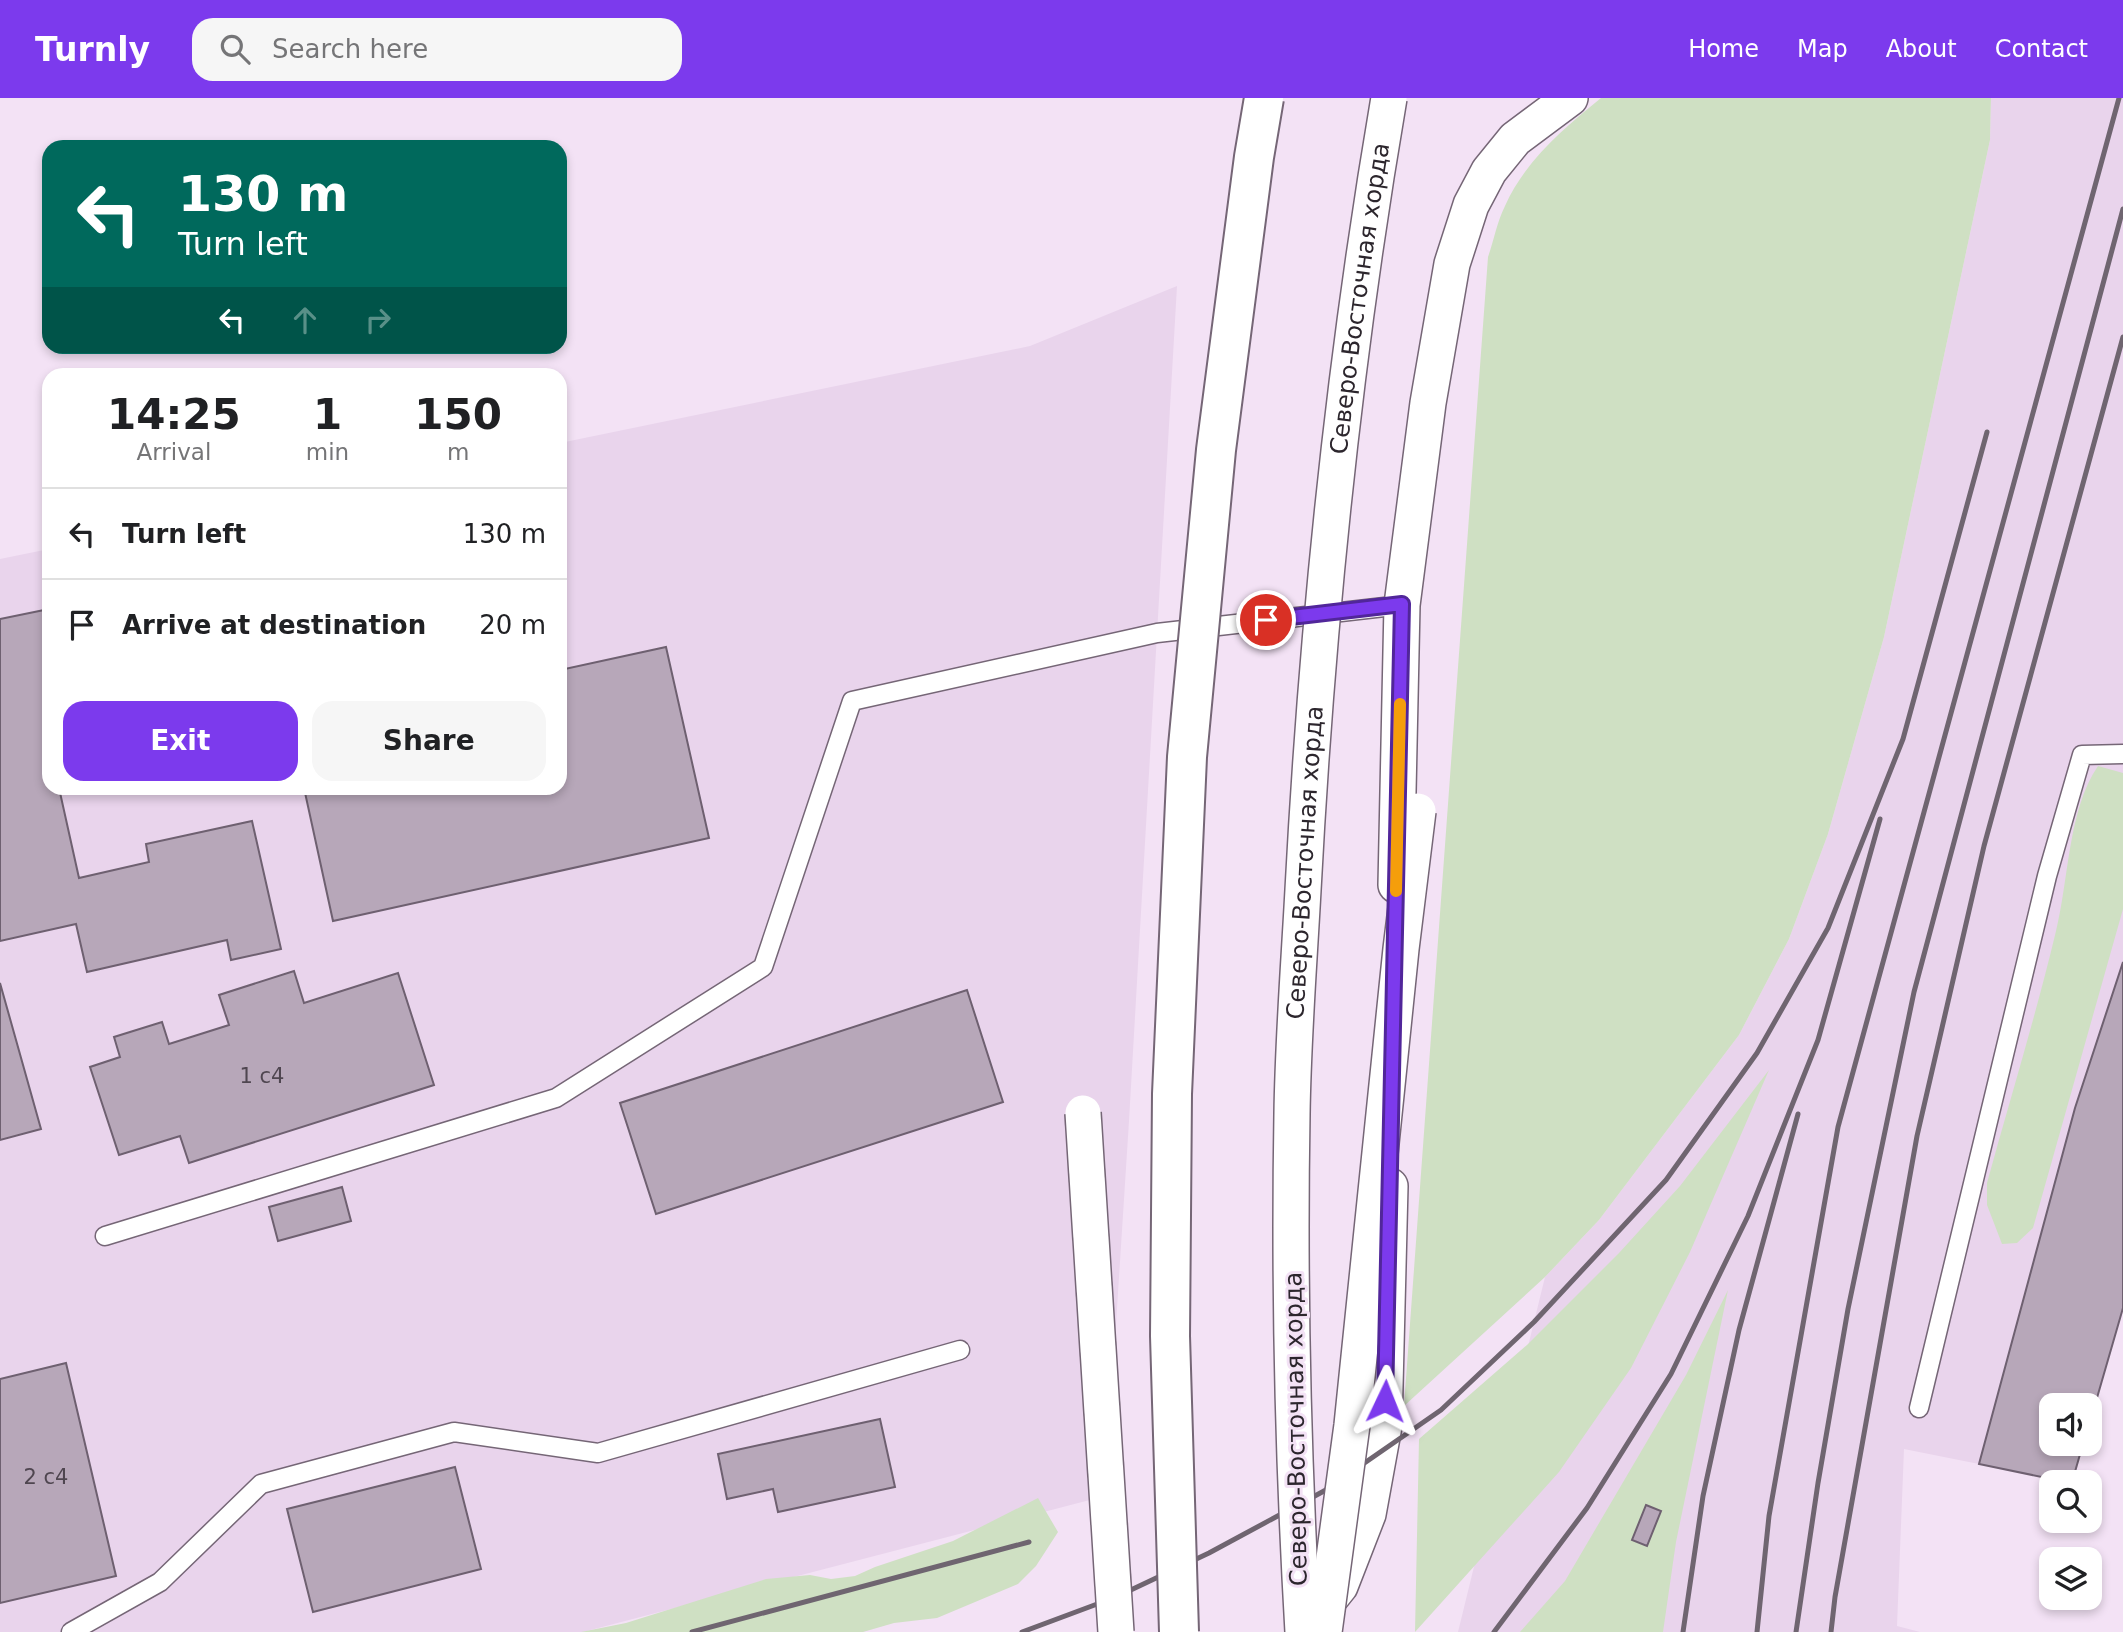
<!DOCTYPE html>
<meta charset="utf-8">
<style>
body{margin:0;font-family:"DejaVu Sans",sans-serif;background:#f6f6f6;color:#202124;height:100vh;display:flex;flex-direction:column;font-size:26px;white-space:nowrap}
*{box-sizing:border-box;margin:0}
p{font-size:23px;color:#757577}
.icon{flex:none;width:38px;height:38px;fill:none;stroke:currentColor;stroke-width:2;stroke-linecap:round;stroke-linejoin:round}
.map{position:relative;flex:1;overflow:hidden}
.drawer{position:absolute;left:42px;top:270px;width:525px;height:427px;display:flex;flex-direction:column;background:#fff;border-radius:21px;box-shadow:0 4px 10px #0003}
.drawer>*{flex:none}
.top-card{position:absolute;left:42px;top:42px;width:525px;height:214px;border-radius:21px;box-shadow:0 4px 10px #0003;background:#00695c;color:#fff;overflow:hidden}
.fabs{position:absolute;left:2039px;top:1295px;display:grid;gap:14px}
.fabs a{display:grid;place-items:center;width:63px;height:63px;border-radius:14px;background:#fff;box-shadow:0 4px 10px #0003;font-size:35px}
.pin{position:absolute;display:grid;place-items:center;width:60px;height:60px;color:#fff;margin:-30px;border:4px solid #fff;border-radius:50%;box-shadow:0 2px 7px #0007}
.me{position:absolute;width:77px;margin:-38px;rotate:2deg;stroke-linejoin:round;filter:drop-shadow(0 0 5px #0008)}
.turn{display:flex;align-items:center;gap:24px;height:147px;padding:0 21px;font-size:32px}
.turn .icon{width:91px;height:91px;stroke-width:2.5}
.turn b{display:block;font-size:49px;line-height:60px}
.lanes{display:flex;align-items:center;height:66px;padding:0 21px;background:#0003;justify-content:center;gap:35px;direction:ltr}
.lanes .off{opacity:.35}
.eta{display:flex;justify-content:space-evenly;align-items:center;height:119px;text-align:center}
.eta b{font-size:42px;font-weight:700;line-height:49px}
.primary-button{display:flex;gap:14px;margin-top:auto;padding:14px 21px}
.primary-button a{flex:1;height:80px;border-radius:21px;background:#7c3aed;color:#fff;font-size:28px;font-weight:700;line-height:80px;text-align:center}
.primary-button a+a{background:#f6f6f6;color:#202124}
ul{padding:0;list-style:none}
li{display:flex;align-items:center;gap:21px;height:91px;padding:0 21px;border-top:2px solid #e0e0e0}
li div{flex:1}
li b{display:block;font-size:26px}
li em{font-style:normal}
header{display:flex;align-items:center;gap:42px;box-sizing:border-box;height:98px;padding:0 35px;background:#7c3aed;color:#fff}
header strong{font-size:33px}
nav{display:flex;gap:38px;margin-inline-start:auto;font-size:24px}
.search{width:490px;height:63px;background:#f6f6f6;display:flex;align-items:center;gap:18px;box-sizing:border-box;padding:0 24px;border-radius:21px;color:#757577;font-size:26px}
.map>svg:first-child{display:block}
.built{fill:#e9d4ec}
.green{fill:#cfe0c3}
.building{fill:#b7a7b9;stroke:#6e6070;stroke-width:2}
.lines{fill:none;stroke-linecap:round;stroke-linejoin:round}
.lane-casing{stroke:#756676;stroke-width:21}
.street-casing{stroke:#756676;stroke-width:38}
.lane{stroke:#fff;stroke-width:18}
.street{stroke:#fff;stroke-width:35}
.rail{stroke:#6f6570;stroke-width:5}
.street-bridge-casing{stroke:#756676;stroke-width:38;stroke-linecap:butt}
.primary-bridge-casing{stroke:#756676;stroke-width:42;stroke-linecap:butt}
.street-bridge{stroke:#fff;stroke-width:35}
.primary-bridge{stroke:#fff;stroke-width:38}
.route-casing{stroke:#51269a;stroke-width:18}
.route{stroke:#7c3aed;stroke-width:12}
.slow{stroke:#f59e0b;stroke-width:12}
.labels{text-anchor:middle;stroke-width:6;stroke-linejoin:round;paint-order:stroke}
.number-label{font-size:21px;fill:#4f4650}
.street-label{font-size:24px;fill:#2c262d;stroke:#f3e2f5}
</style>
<header>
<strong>Turnly</strong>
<div class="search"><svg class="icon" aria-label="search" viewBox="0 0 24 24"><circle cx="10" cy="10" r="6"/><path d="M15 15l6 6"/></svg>Search here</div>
<nav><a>Home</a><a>Map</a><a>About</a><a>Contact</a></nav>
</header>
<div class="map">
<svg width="2123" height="1534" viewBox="0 0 2123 1534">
<rect width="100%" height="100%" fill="#f3e2f5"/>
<path class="built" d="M1991 0H2123V864L2075 1010 1979 1366 1904 1351 1897 1528 1920 1534H1458L1545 1179 1599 1122 1739 937 1789 841 1828 736 1884 539 1990 42Z
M1177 188 1129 1023 1105 1398 583 1534H0V461L49 451V690H560V345L1030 248Z"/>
<path class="green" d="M1601 0H1991L1990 42 1884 539 1828 736 1789 841 1739 937 1599 1122 1545 1179 1404 1308 1488 159C1494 142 1497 124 1505 108 1525 63 1564 30 1601 0Z
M2098 668 2123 675V811L2033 1130 2017 1145 2002 1146 1987 1107V1085C2010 1001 2036 917 2056 833 2069 781 2068 712 2098 668Z
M1769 972 1690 1154 1631 1270 1559 1374 1415 1534 1419 1341 1527 1247 1619 1155 1680 1088Z
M1728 1192 1676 1444 1663 1534H1520L1565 1483 1686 1277Z
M1038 1400 1058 1434 1036 1468 1018 1486 937 1520 894 1525 863 1534H581L626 1525 766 1481 810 1477 831 1481 855 1478 875 1469 953 1443Z"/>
<path class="building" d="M49 511V690H59L79 780 149 764 146 746 252 723 281 851 231 862 227 842 87 874 76 826 0 843V521Z
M666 549 709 740 333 823 304 690H560V572Z
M2123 864V1210L2090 1324V1307H2051V1346H2083L2072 1384H2066L1979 1366 2075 1010Z
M294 873 304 905 398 875 434 987 189 1065 180 1038 119 1057 90 969 120 959 114 939 162 924 169 946 229 927 219 897Z
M0 885 41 1031 0 1042Z
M967 892 1003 1004 656 1116 620 1005Z
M342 1089 351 1123 278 1143 269 1109Z
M66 1265 116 1478 0 1505V1281Z
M880 1321 895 1389 778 1414 773 1391 727 1401 718 1356Z
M455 1369 481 1471 313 1514 287 1411Z
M1646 1407 1661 1413 1647 1448 1632 1442Z"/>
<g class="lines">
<defs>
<path id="lane" d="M105 1138 556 1000 763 869 852 603 1157 535 1402 507
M1919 1310 2047 778 2082 657 2123 656
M71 1534 160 1484 261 1386 454 1334 598 1355 960 1252"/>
<path id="street" d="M1396 787 1402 507 1428 305 1452 166 1471 107 1489 73 1515 41 1570 0
M1332 1498 1340 1488 1368 1416 1384 1328 1390 1088"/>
</defs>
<use href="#lane" class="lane-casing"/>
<use href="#street" class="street-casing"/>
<use href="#lane" class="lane"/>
<use href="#street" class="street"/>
<path class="rail" d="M692 1534 1029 1444
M1022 1534 1116 1499 1209 1455 1324 1393 1441 1312 1534 1224 1666 1082 1757 955 1828 830 1903 641 1987 334
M1494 1534 1587 1410 1671 1276 1748 1118 1818 942 1880 721
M1683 1534 1703 1398 1739 1232 1798 1016
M1757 1534 1769 1418 1838 1029 2119 0
M1796 1534 1818 1385 1848 1211 1914 894 2123 111
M1831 1534 1835 1499 1917 1038 1984 748 2123 239"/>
<defs>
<g id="street-bridge">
<path d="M1083 1015 1116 1534"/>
<path id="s1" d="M1303 1534C1293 1362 1289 1188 1292 1016 1293 941 1299 866 1303 792 1317 526 1344 262 1389 0"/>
<path d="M1324 1534 1352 1327 1401 851 1418 713"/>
</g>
<path id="primary-bridge" d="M1179 1534 1170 1238 1172 996 1187 659 1216 352 1254 59 1264 0"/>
</defs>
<use href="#street-bridge" class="street-bridge-casing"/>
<use href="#primary-bridge" class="primary-bridge-casing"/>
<use href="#street-bridge" class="street-bridge"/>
<use href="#primary-bridge" class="primary-bridge"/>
</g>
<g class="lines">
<defs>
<path id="route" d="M1266 522 1402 506 1385 1303"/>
</defs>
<use href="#route" class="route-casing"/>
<use href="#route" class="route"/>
<path class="slow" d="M1396 793 1400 606"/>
</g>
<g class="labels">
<g class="number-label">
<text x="262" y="985">1 с4</text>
<text x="46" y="1386">2 с4</text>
</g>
<g class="street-label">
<text dy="8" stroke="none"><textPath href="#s1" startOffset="1337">Северо-Восточная хорда</textPath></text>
<text dy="8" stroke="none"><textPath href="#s1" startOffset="770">Северо-Восточная хорда</textPath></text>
<text transform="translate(1296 1331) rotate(-91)" y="8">Северо-Восточная хорда</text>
</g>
</g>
</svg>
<div class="fabs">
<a><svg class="icon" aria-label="sound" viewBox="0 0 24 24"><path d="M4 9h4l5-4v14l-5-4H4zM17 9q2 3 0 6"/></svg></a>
<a><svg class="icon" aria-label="search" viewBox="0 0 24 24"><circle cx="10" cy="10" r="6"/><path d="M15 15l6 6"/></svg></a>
<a><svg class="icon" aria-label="layers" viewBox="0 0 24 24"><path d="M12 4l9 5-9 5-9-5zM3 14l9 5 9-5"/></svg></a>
</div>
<div class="pin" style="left:1266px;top:522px;background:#d93025"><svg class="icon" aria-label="arrive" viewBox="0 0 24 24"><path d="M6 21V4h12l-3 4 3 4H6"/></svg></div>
<svg class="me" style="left:1385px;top:1303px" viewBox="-20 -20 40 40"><path d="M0-17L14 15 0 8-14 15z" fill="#7c3aed" stroke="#fff" stroke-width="4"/></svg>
<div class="top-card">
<div class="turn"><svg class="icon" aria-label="left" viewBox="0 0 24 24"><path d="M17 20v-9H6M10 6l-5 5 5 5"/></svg><div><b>130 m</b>Turn left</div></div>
<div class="lanes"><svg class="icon" aria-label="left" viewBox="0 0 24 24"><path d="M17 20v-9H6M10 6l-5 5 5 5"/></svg><svg class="icon off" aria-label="ahead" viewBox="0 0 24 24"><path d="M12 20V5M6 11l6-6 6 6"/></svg><svg class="icon off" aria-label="right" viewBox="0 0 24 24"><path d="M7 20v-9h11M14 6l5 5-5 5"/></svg></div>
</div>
<section class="drawer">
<div class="eta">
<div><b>14:25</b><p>Arrival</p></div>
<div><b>1</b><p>min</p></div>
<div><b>150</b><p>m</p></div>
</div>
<ul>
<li><svg class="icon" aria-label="left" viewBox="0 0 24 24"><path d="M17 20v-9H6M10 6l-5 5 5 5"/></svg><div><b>Turn left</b></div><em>130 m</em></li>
<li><svg class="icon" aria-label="arrive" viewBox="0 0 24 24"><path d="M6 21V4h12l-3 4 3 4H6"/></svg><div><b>Arrive at destination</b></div><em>20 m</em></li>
</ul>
<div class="primary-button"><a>Exit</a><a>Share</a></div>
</section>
</div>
